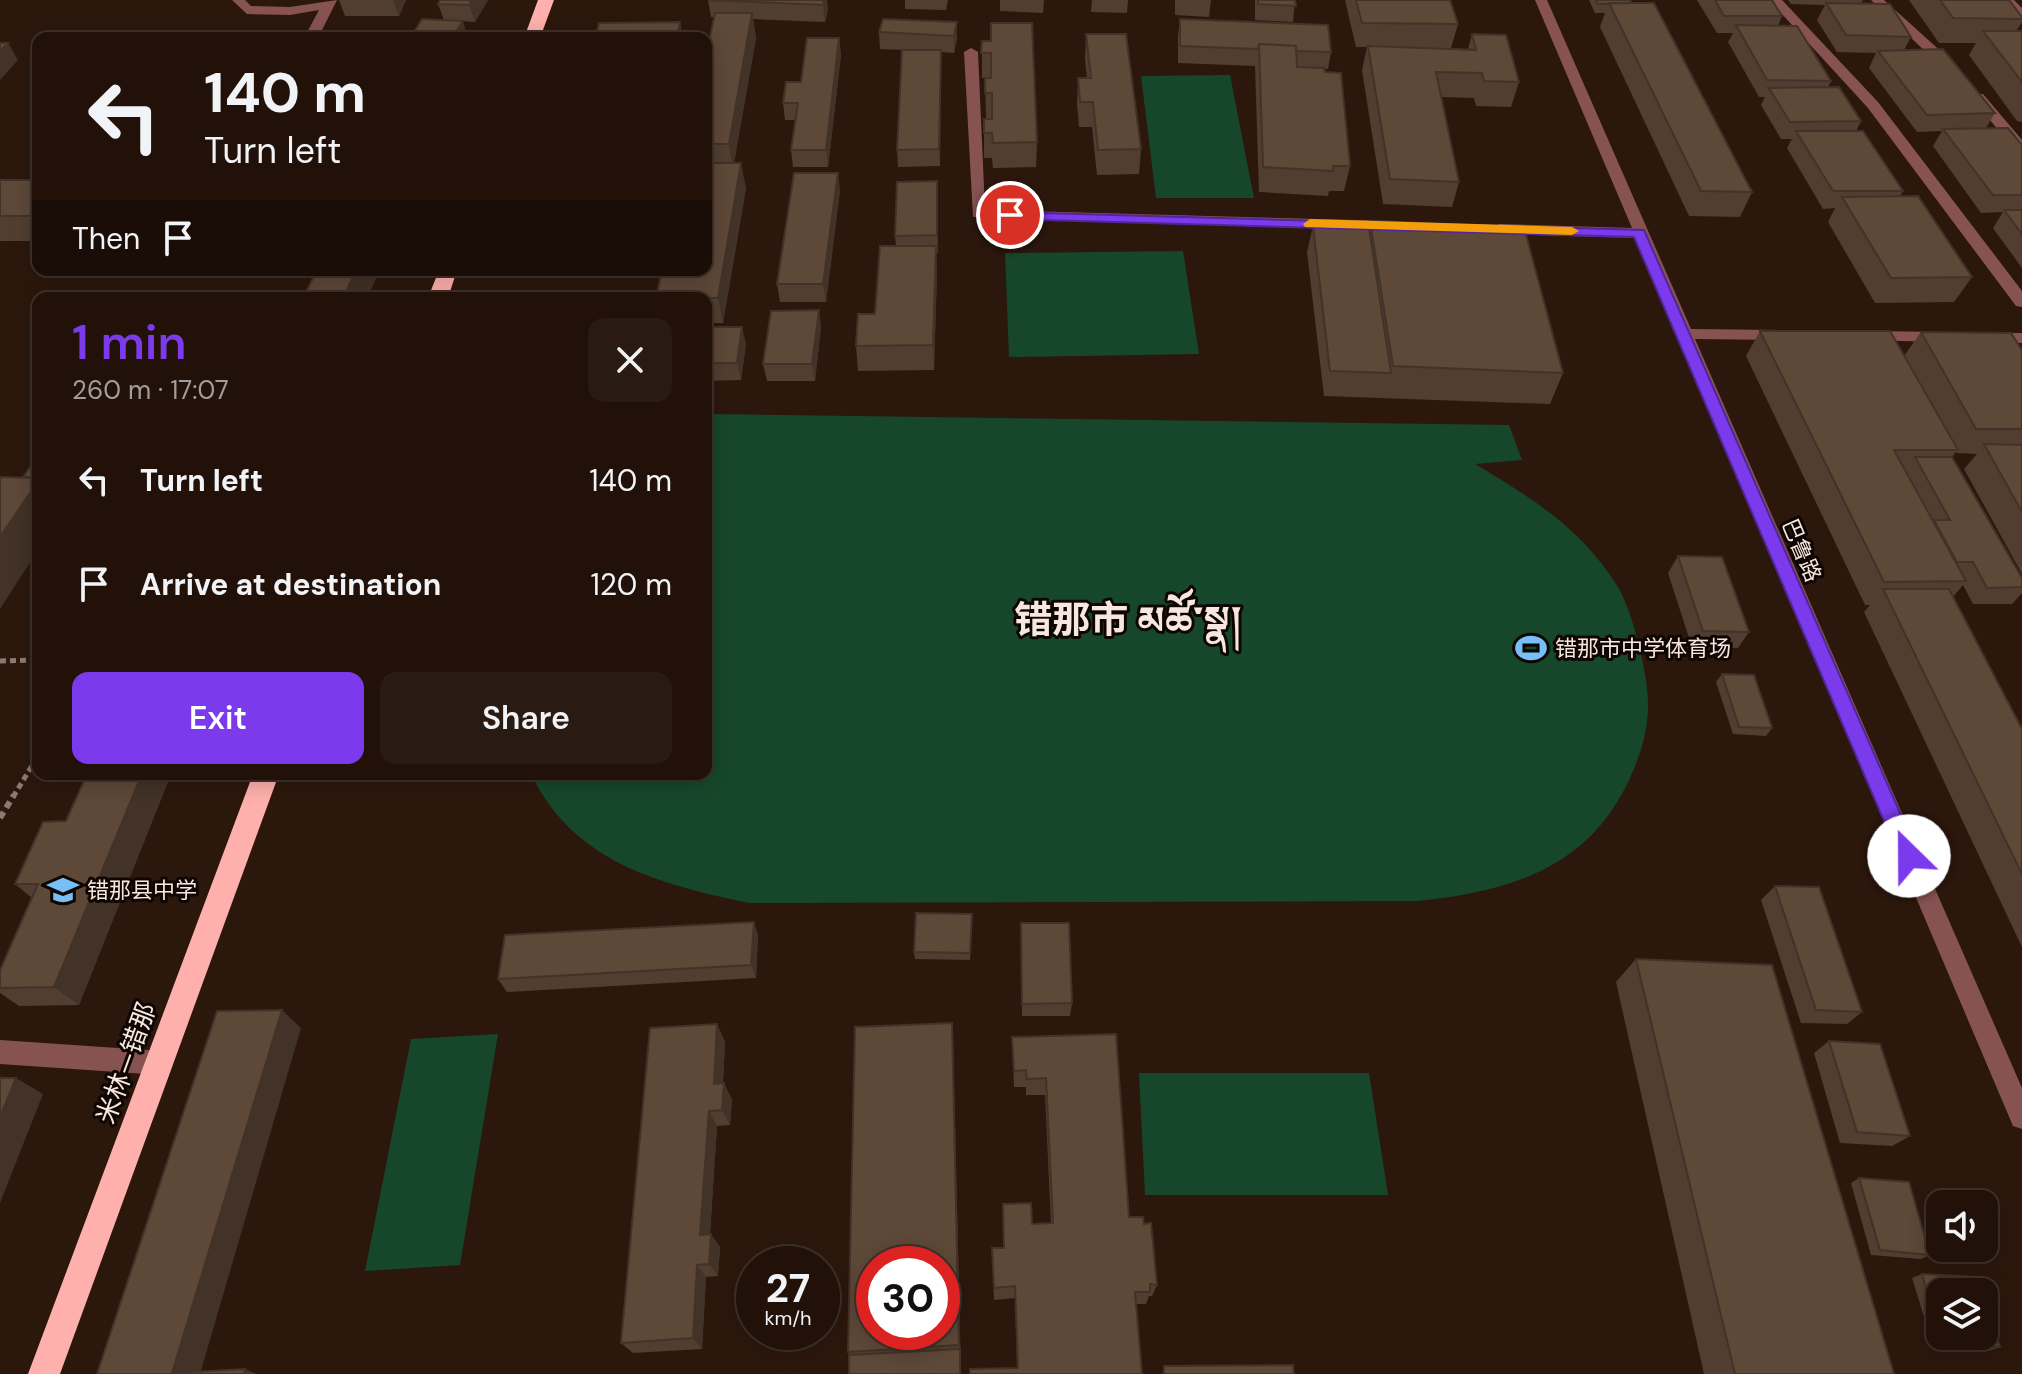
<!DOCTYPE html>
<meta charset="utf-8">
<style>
body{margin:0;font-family:"DM Sans","Noto Sans SC","Noto Serif Tibetan",sans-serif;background:#291a12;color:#f1f3f6;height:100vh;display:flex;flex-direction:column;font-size:30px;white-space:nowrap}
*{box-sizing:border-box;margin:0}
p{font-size:26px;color:#a29d9c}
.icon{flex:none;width:44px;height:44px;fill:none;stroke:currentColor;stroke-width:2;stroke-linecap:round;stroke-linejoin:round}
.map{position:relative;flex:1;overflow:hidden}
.sheet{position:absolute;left:32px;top:292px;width:680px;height:488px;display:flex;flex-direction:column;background:#211109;border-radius:16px;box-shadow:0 4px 20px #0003,0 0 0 2px #3e312a}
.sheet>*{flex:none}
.guide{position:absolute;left:32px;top:32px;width:680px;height:244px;border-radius:16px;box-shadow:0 4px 20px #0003,0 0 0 2px #3e312a;background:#211109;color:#f1f3f6;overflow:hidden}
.controls{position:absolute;left:1926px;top:1190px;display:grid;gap:16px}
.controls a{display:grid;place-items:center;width:72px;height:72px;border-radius:16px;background:#211109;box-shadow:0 4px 20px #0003,0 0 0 2px #3e312a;font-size:40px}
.speed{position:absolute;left:736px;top:1246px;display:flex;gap:16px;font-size:40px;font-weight:700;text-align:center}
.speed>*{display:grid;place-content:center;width:104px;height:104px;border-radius:50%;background:#211109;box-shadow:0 4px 20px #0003,0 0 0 2px #3e312a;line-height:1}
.speed small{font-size:20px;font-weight:400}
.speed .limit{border:12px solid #d22;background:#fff;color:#111}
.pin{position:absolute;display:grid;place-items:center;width:68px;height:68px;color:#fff;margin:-34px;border:4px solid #fff;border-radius:50%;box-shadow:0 2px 8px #0007}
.me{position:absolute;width:88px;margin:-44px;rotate:337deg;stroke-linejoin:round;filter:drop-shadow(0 0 6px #0008)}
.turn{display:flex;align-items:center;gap:28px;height:168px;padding:0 40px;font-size:36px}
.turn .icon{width:104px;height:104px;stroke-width:2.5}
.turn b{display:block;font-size:56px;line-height:68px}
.then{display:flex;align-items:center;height:76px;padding:0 40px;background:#0003;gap:16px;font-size:30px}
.round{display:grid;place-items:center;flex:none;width:84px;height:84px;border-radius:16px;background:#291a12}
.overview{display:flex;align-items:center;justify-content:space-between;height:136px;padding:0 40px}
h1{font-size:48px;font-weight:600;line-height:60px;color:#7c3aed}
.button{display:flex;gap:16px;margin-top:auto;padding:16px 40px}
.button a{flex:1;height:92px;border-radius:16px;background:#7c3aed;color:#fff;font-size:32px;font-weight:600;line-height:92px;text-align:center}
.button a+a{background:#291a12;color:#f1f3f6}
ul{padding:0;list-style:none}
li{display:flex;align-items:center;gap:24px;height:104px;padding:0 40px}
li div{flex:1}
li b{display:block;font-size:30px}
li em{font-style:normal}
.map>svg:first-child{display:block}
.green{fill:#16472b}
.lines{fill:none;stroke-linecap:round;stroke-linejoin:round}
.path-far1{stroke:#8c7a70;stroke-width:5;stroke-dasharray:6 4;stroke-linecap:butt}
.path{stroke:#8c7a70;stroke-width:6;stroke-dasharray:7 5;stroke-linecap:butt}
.minor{fill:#875352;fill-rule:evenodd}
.highway{fill:#feb0ad;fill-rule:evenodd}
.wall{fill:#513e30}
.shaded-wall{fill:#423227}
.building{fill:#5e4838;stroke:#423227;stroke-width:2;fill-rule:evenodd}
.route{fill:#7c3aed;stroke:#51269a;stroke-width:2}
.slow{fill:#f59e0b}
.labels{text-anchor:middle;stroke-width:6;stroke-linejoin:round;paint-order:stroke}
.street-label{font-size:22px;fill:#f7e7e0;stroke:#0e0603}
.poi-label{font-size:22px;fill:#f7e7e0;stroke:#0e0603;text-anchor:start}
.near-street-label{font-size:26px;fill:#f7e7e0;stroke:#0e0603}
.town-label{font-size:38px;font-weight:bold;fill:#f7e7e0;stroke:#0e0603}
</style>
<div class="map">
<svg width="2022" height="1374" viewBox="0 0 2022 1374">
<rect width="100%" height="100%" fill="#2c170c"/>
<path class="green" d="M1230 75 1254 198H1156L1141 76Z
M1183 251 1199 354 1009 357 1005 253Z
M706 414 1509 425 1522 460 1475 464C1530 497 1581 528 1616 584 1630 606 1636 635 1642 659 1652 703 1650 730 1633 771 1593 867 1513 891 1418 901L749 903C660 884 574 863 531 774H706Z
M498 1034 460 1265 365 1271 411 1039Z
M1139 1073H1369L1388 1195H1145Z"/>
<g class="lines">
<path class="path-far1" d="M0 661 38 660
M13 797 38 756"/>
<path class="path" d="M0 818 14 795"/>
<path class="minor" d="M232 0H245L251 6 290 7 337 0 318 38H304L319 10 290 15 247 14Z
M1535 0H1547L1691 329 1783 330 1791 335 1783 340 1695 339 2022 1088V1129L2013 1126 1636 238 1499 234 1491 229 1499 224 1632 228Z
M1769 0H1782L1878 102 2022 291V307L2016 306 1868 108Z
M1871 0H1884L1956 65V71H1946Z
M2001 0H2014L2022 8V20Z
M971 48 978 52 985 210 1395 221 1403 226 1395 231 973 217 964 52Z
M1973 94H1983L2022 140V153L2017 152 1973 100Z
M1867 331 1943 332 1951 337 1943 342 1861 340V332Z
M1987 333H2022V343L1981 342V334Z
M0 1040 161 1051 169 1055 173 1063 169 1071 161 1075 0 1064Z"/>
<path class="highway" d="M538 0H554L540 38H524Z
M439 270H457L448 298H428Z
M253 774H279L60 1374H28Z"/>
</g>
<path class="wall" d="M339 0H406L399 16H345Z
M488 0 475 22 444 20 438 4Z
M708 0H827L828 10 825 22 753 19 756 38 734 163 746 188 723 323H706V56L714 17H711Z
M905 0H948L946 10 905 9Z
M1000 0H1044L1043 13 1000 11Z
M1092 0H1128L1127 13 1091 12Z
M1175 0H1211L1209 17 1175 15Z
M1255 0H1295L1293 22 1255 20Z
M1345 0H1450L1458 24 1451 48 1468 49 1472 34 1519 82 1511 107 1476 106 1474 98 1441 97 1459 182 1452 207 1383 204 1362 70 1367 47H1356Z
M1589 0H1630L1752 192 1740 217 1689 216 1600 27 1605 13H1595Z
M1697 0H1772L1782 16 1778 26 1831 81 1828 87 1861 121 1856 131 1903 191 1900 196 1972 277 1954 302 1875 303 1828 222 1835 208 1823 209 1787 148 1792 139H1781L1761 105 1765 97H1759L1728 42 1733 33H1717Z
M1788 0H1863L1861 4 1911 37 1904 50 1995 113 1986 128 2022 145V268L1993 228 2003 212 1981 213 1933 146 1942 131 1917 132 1869 68 1876 53 1837 52 1817 20 1825 5 1791 4Z
M1909 0H2009L2022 17V22L2016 31H2022V122L2017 121 1969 55 1976 43H1939Z
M1180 19 1331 52 1328 69H1324L1350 166 1344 191H1329L1328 196 1259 192 1255 66 1178 63V36Z
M957 22V39L954 53 941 52 940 166 898 167 897 150 902 50 880 49 879 32Z
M1086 34 1141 149 1139 174 1097 175 1092 127H1079L1077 103 1078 78H1087L1085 59Z
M839 38 841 55 828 167H793L791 150 795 120H785L783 103Z
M982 41H991L1037 142 1036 167 993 168 992 158H984V119H992V118H986L985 78H991H982Z
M0 180H38V241H0Z
M937 181 938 253H936L937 271 934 370 858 371 856 346 875 314 896 246 895 236Z
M840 190 826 302H780L777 284Z
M1370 221 1563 373 1550 404 1324 396 1307 252 1313 226 1369 228Z
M309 270H380L367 298H303L313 278Z
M540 270H598L596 277 543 278Z
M706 327 746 344 741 380 706 381Z
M821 327 815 381H767L763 364Z
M1760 331 1904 356 1921 332 2022 350V574L1964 469 1977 454 1957 453 1956 452 1952 457 2022 578V593L2012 604H1973L1963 585 1953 597 2022 729V947L1864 612 1870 605H1865L1746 356Z
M1678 556 1749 632 1738 648 1692 647 1668 573Z
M1722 674 1772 728 1766 736 1733 734 1716 682Z
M87 774H171L79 1005 19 1006 0 993V970L32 898 15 884 66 821Z
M1775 886 1862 1012 1847 1024 1801 1023 1761 900Z
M972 914 970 960 915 959 914 952Z
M1021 923 1072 1003 1070 1016H1022Z
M758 935 756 978 507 992 498 979Z
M1636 959 1894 1374H1704L1616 982Z
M717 1024 725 1042 723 1083H724L732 1100 730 1125 717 1126 710 1234 720 1247 718 1276 706 1277 702 1349 633 1353 621 1343Z
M1116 1034 1129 1217 1157 1285 1152 1296H1149L1146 1304H1136L1017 1368 1015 1298 994 1300 992 1248H1004L1051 1223 1045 1095H1026V1087H1014L1012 1037Z
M953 1041 961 1374H849V1355L848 1352Z
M1829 1041 1910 1136 1892 1146 1840 1143 1814 1053Z
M1859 1178 1930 1255 1921 1259 1871 1255 1851 1183Z
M1922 1274 2000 1347 1989 1351 1933 1346 1912 1278Z"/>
<path class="shaded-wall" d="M393 0H406L399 16Z
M472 0H488L475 22 469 5Z
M824 0H827L828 10 825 22 823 5Z
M752 13 756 38 733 169 729 144Z
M463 21 468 38H452Z
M680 22 683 38H677Z
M957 22V39L954 53V36Z
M839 38 841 55 828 167 826 150Z
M8 43 18 60 0 80V51Z
M941 50V67L940 166 939 149Z
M741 163 746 188 723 323 718 298Z
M838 173 840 190 826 302 823 284Z
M937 181 938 198V253L937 235Z
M936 246 937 271 934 370 933 345Z
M356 270H380L367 298H343Z
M819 310 821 327 815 381 812 364Z
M742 327 746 344 741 380 737 363Z
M38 481V550L0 609V537Z
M142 774H171L79 1005 54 987Z
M754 922 758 935 756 978 751 965Z
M282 1010 301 1028 200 1374 172 1373Z
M952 1023 953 1041 961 1374 959 1345Z
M717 1024 725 1042 722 1100 714 1084Z
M16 1078 43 1094 0 1203V1117Z
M724 1083 732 1100 730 1125 722 1110Z
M709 1111 717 1126 709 1248 700 1235Z
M711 1234 720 1247 718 1276 709 1264Z
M697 1265 706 1277 702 1349 693 1338Z
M245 1369 257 1374H244Z"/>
<path class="building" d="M440 0H472L469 5 438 4Z
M708 0H824L823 5Z
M1258 0H1295L1296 6 1258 4Z
M1356 0H1450L1458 24 1362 23Z
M1596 0H1630L1631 3 1598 4Z
M1715 0H1772L1782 16H1724Z
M1940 0H2009L2022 17V19L1953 18Z
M1609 3H1654L1752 192 1701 191Z
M1826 3 1890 4 1911 37 1846 35Z
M715 13H752L729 144H706V56Z
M422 19 463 21 452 38H410Z
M883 19 957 22 954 36 879 32Z
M1180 19 1328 25 1331 52 1296 51V46L1259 44 1258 49 1180 46Z
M680 22 677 38H595L599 23Z
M991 23H1032L1037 142 993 143 992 133H984V119H992V93H985V78H991V53H981L982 41H991Z
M1736 25 1797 26 1831 81 1767 80Z
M1983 31H2022V82Z
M1086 34H1126L1141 149 1098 150 1093 102H1080L1078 78H1091Z
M1472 34 1506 35 1519 82 1484 81 1482 73 1436 72 1459 182 1390 179 1368 46 1476 50Z
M807 38H839L826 150H791L798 103H783L786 82H801Z
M0 43H8L0 51Z
M1259 44 1296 46 1297 67 1324 68 1325 72 1341 73 1350 166H1333V171L1263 167Z
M1943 49 1995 113 1927 115 1878 51Z
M902 50H941L939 149 897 150Z
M1839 87 1861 121 1790 122 1769 88Z
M2008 128 2022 145V195H1993L1943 129Z
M1796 131H1863L1903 191H1833Z
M706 163H741L718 298H656L662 270H706Z
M794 173H838L823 284H777Z
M0 180H38V216H0Z
M937 181V235L895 236 897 182Z
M1918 196 1972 277 1891 278 1842 197Z
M2004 210H2022V234Z
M1370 221 1524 227 1563 373 1393 366Z
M1313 226 1369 228 1391 373 1330 371Z
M880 246H936L933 345 856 346 858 314H875Z
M317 270H356L343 298H303Z
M819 310 812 364H763L771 311Z
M706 327H742L737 363H706Z
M1760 331H1890L1958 450H1894L1966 581 1884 582Z
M1921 332 2011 333 2022 350V429H1976Z
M1984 444 2022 445V512Z
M38 456V478L23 477Z
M1915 457H1952L2022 578V587L1987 588 1973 562H1957L1934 520H1950Z
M0 477 38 478V481L0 537Z
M1678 556 1722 557 1749 632 1703 631Z
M1883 589H1949L2022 729V874Z
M1722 674 1754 675 1772 728 1739 727Z
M87 774H142L54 987 0 988V970L38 884H15L43 822 66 821Z
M1775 886 1819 887 1862 1012 1816 1010Z
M916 913 972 914 970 953 914 952Z
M754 922 751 965 498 979 505 935Z
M1021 923H1069L1072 1003 1022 1004Z
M1636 959 1772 965 1894 1374H1735Z
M282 1010 172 1373 245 1369 244 1374H97L217 1011Z
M952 1023 959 1345 848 1352 855 1027ZM874 1264H942V1332H874Z
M717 1024 714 1084 724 1083 722 1110 709 1111 700 1235 711 1234 709 1264 697 1265 693 1338 621 1343 650 1028Z
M1116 1034 1129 1217H1143L1144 1224 1151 1223 1157 1285 1150 1284V1292H1135L1142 1374H970V1369L1018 1368 1015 1286 994 1288 992 1248H1004L1003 1204 1031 1203 1032 1224 1053 1223 1046 1078 1027 1079 1026 1070 1014 1071 1012 1037Z
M1829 1041 1880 1044 1910 1136 1857 1132Z
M0 1078H16L0 1117Z
M1859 1178 1909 1182 1930 1255 1880 1250Z
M1922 1274 1977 1277 1982 1292H1940V1334Z
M1984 1298 2000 1347 1943 1343 1941 1336H1984Z
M960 1349V1374H849V1355Z
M1293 1365 1294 1374H1164V1366Z"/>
<path class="route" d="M1005 212 1644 230 1919 856 1916 862H1902L1899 856 1634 237 1010 219 1003 215Z"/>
<path class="slow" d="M1310 219 1572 227 1579 231 1572 235 1305 227 1303 224Z"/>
<defs>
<symbol id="stadium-bare" viewBox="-9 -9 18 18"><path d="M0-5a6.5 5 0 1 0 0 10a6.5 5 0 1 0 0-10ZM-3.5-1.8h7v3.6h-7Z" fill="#78bff8" stroke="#0e0603" stroke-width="2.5" paint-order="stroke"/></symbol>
<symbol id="school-bare" viewBox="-9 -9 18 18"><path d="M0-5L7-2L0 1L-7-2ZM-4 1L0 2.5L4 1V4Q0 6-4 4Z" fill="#78bff8" stroke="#0e0603" stroke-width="2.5" paint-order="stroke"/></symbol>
</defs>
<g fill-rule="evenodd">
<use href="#stadium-bare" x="1509" y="626" width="44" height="44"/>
<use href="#school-bare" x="41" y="868" width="44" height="44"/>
</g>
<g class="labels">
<g class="street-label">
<text transform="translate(1802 550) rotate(67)" y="8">巴鲁路</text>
</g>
<g class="poi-label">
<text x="1555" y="656">错那市中学体育场</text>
<text x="87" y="898">错那县中学</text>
</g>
<g class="near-street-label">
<text transform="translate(126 1063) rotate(-70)" y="9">米林—错那</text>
</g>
<g class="town-label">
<text x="1128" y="633">错那市 མཚོ་སྣ།</text>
</g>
</g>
</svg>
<div class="controls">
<a><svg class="icon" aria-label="sound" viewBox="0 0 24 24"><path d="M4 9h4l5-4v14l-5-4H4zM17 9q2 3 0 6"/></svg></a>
<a><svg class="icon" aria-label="layers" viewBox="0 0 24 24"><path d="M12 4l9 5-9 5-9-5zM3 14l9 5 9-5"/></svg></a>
</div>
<div class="speed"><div>27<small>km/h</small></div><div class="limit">30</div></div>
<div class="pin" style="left:1010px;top:215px;background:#d93025"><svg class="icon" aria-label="arrive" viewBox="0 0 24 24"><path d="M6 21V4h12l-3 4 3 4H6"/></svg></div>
<svg class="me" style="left:1909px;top:856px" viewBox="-20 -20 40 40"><circle r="19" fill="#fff"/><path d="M0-13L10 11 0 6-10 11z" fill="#7c3aed"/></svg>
<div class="guide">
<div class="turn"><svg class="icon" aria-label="left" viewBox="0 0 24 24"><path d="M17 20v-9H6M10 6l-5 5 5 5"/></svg><div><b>140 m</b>Turn left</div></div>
<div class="then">Then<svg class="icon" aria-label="arrive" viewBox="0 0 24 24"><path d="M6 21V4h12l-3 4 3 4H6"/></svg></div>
</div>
<section class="sheet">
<div class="overview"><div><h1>1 min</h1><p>260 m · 17:07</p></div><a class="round"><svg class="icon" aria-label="close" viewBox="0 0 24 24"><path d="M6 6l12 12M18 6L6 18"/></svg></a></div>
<ul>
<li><svg class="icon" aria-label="left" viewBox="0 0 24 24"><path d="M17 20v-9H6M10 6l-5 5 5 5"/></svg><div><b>Turn left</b></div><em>140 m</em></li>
<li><svg class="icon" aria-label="arrive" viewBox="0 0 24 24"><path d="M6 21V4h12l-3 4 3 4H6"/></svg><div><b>Arrive at destination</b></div><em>120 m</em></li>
</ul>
<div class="button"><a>Exit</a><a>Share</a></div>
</section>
</div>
